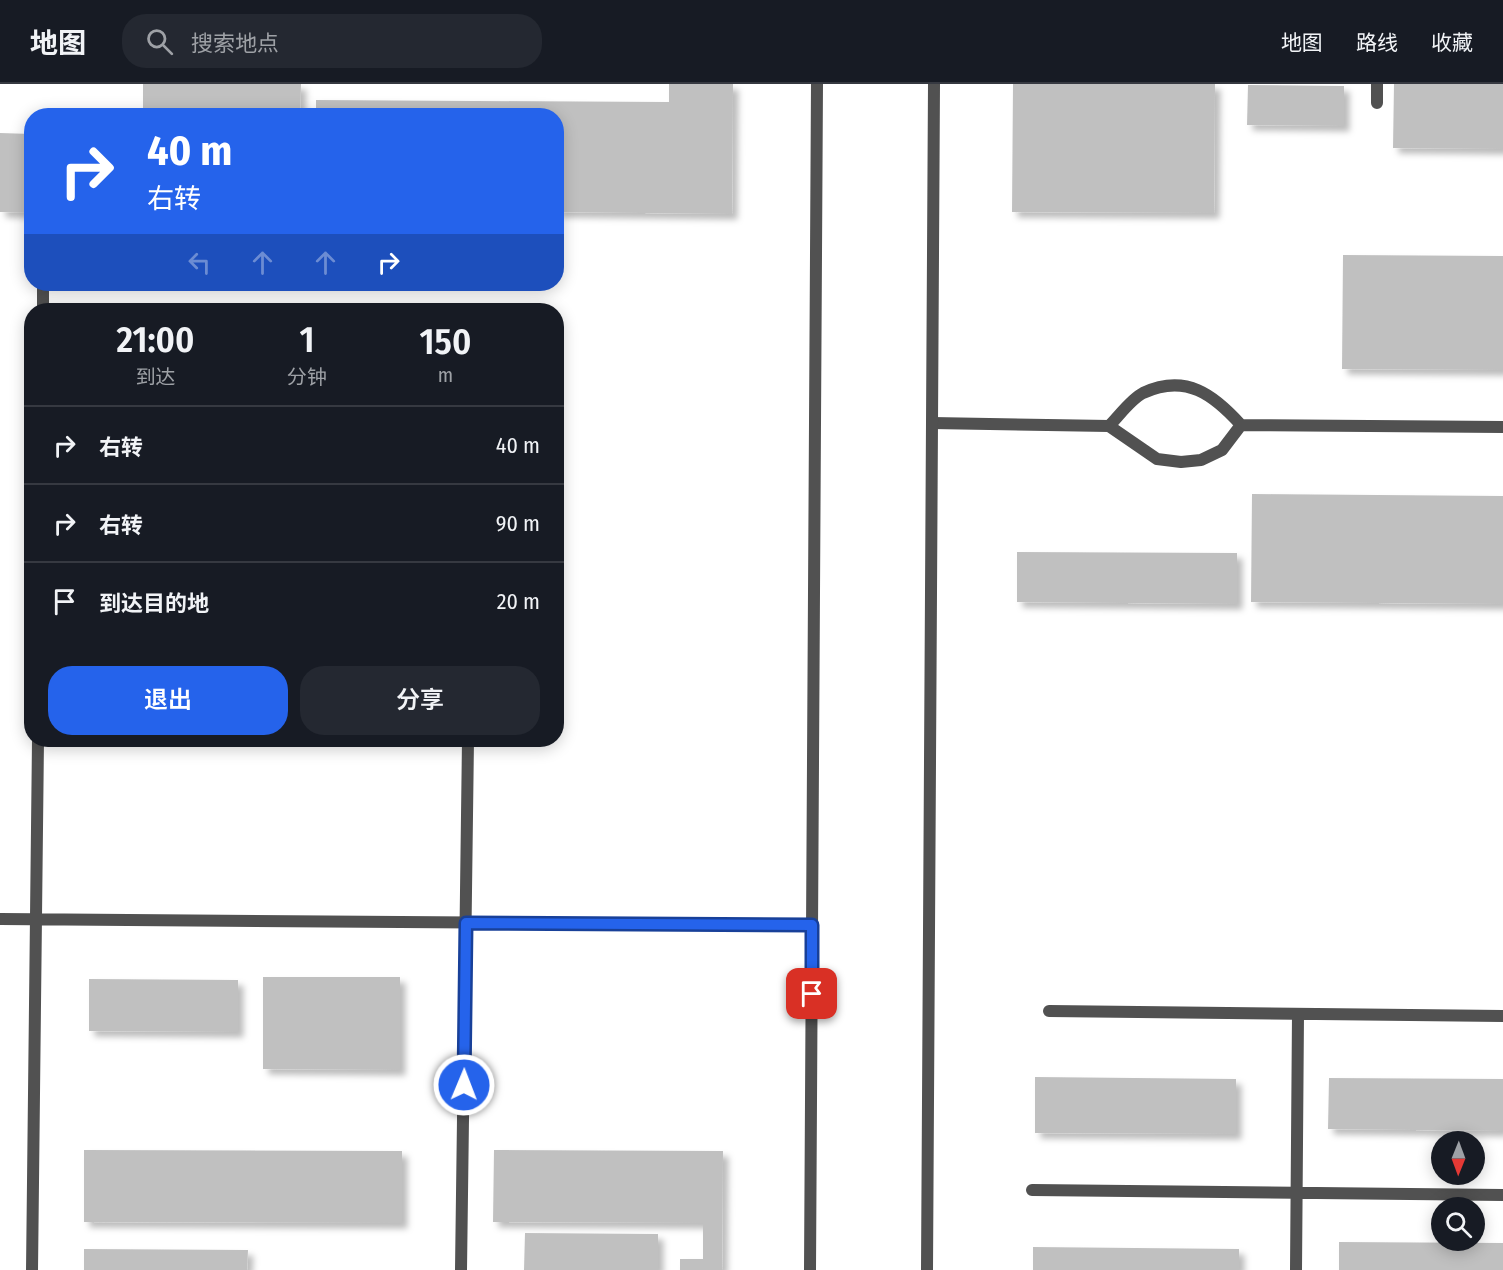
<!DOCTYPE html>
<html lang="zh">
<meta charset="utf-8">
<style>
body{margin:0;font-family:"Fira Sans Condensed","Noto Sans SC",sans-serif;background:#242831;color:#f1f3f6;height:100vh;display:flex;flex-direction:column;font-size:22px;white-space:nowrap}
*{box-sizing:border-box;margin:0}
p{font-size:20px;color:#9ea1a6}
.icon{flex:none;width:33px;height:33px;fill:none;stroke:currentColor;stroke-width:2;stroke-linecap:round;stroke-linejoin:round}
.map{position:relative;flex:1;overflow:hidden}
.drawer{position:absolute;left:24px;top:219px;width:540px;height:444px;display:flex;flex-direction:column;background:#171b24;border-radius:24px;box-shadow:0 3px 15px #0003}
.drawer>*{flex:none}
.guide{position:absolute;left:24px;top:24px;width:540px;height:183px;border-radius:24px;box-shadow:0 3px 15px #0003;background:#2563eb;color:#fff;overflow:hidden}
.needle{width:39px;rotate:181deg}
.buttons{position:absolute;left:1431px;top:1047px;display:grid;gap:12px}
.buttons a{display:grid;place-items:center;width:54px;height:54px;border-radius:50%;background:#171b24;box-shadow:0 3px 15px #0003;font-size:30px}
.pin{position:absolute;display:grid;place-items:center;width:51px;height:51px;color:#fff;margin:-26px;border-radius:12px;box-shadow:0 3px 9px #0006}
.me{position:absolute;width:66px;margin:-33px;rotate:1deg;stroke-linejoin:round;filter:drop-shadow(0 0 4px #0008)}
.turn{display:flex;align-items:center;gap:21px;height:126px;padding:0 24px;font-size:27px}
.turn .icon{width:78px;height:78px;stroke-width:2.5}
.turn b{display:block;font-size:42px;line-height:51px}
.lanes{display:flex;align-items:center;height:57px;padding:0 24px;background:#0003;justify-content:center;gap:30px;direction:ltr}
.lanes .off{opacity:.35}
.eta{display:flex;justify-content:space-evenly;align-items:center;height:102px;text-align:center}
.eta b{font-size:36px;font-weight:600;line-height:42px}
.action{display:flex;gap:12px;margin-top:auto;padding:12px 24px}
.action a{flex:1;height:69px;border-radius:24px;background:#2563eb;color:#fff;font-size:24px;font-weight:600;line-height:69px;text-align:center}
.action a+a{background:#242831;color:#f1f3f6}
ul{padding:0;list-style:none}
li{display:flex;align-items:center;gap:18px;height:78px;padding:0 24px;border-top:2px solid #363941}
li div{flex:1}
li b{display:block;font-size:22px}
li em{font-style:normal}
header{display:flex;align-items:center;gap:36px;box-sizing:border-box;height:84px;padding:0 30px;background:#171b24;border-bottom:2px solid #363941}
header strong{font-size:28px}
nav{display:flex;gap:33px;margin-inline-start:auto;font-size:21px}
.search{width:420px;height:54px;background:#242831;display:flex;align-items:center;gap:15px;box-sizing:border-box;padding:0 21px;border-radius:24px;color:#9ea1a6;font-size:22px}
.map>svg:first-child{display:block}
.building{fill:#c0c0c0;filter:url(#shadow)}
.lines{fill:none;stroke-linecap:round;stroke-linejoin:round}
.service{stroke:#515151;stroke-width:12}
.tertiary{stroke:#515151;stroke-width:12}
.route-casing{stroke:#184099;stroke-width:15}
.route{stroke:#2563eb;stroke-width:10}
</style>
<header>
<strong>地图</strong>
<div class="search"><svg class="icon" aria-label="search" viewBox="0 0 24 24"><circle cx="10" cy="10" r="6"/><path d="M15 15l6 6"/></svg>搜索地点</div>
<nav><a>地图</a><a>路线</a><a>收藏</a></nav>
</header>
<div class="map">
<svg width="1503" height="1186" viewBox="0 0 1503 1186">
<defs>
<filter id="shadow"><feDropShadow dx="5.5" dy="5.5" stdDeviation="3" flood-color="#0004"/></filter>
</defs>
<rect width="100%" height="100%" fill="#fff"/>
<path class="building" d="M143 0H301L300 32H143Z
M669 0H733L732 130 556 128V32H316V16L669 18Z
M1013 0H1215L1214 129 1012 128Z
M1394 0H1503V65L1393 64Z
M1248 1 1344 2V42L1247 41Z
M0 49 32 50V129L0 128Z
M1343 171 1503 172V286L1342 285Z
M1252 410 1503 412V520L1251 518Z
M1017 468 1237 469V520L1017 518Z
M263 893H400V986L263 985Z
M89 895 238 896V948L89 947Z
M1035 993 1236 995V1050L1035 1049Z
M1329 994 1503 995V1047L1328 1045Z
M84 1066 402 1067V1139L84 1138Z
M494 1066 723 1067 722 1186H680V1175H703V1139L493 1138Z
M525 1149 658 1150V1186H524Z
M1339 1158 1503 1159V1186H1339Z
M1033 1163 1239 1165V1186H1033Z
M84 1165 248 1166 247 1186H84Z"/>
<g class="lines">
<path class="service" d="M1377 19V0
M43 226V200
M932 339 1109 342 1157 375 1181 378 1201 376 1222 366 1241 341
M1109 342C1119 332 1131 315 1143 309 1186 289 1214 311 1241 341L1503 343
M0 835 812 841
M1049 927 1503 932
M1032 1106 1503 1111
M32 1186 38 656
M461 1186 468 656
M1296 1186 1298 930"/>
<path class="tertiary" d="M810 1186 817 0
M927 1186 934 0"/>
</g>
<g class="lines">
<defs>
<path id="route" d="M464 1001 466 839 812 841V910"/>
</defs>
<use href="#route" class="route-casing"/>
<use href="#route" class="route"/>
</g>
</svg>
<div class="buttons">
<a><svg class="needle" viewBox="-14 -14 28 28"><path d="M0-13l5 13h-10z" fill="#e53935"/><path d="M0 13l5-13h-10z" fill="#9ea1a6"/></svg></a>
<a><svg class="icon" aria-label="search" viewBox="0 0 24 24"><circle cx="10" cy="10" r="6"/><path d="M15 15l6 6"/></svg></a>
</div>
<div class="pin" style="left:812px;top:910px;background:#d93025"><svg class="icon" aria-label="arrive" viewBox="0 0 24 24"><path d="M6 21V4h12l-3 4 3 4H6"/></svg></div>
<svg class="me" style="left:464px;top:1001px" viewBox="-20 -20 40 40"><circle r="17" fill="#2563eb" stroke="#fff" stroke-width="3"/><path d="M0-11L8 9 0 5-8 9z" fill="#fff"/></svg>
<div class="guide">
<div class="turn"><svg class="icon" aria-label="right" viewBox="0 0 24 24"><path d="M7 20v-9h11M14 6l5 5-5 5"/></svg><div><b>40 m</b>右转</div></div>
<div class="lanes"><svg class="icon off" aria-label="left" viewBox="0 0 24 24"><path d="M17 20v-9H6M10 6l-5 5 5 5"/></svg><svg class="icon off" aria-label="ahead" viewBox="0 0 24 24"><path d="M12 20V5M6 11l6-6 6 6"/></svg><svg class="icon off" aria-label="ahead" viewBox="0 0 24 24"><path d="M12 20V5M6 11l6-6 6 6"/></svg><svg class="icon" aria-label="right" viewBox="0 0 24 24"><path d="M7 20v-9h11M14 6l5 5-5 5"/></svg></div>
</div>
<section class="drawer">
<div class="eta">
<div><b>21:00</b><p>到达</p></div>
<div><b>1</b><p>分钟</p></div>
<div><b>150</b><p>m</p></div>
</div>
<ul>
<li><svg class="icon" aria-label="right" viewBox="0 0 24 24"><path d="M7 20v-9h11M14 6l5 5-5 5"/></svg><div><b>右转</b></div><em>40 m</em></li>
<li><svg class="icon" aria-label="right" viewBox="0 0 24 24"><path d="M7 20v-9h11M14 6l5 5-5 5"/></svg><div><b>右转</b></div><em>90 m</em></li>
<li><svg class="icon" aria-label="arrive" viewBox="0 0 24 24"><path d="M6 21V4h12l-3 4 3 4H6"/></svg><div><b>到达目的地</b></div><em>20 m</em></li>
</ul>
<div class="action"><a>退出</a><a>分享</a></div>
</section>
</div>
